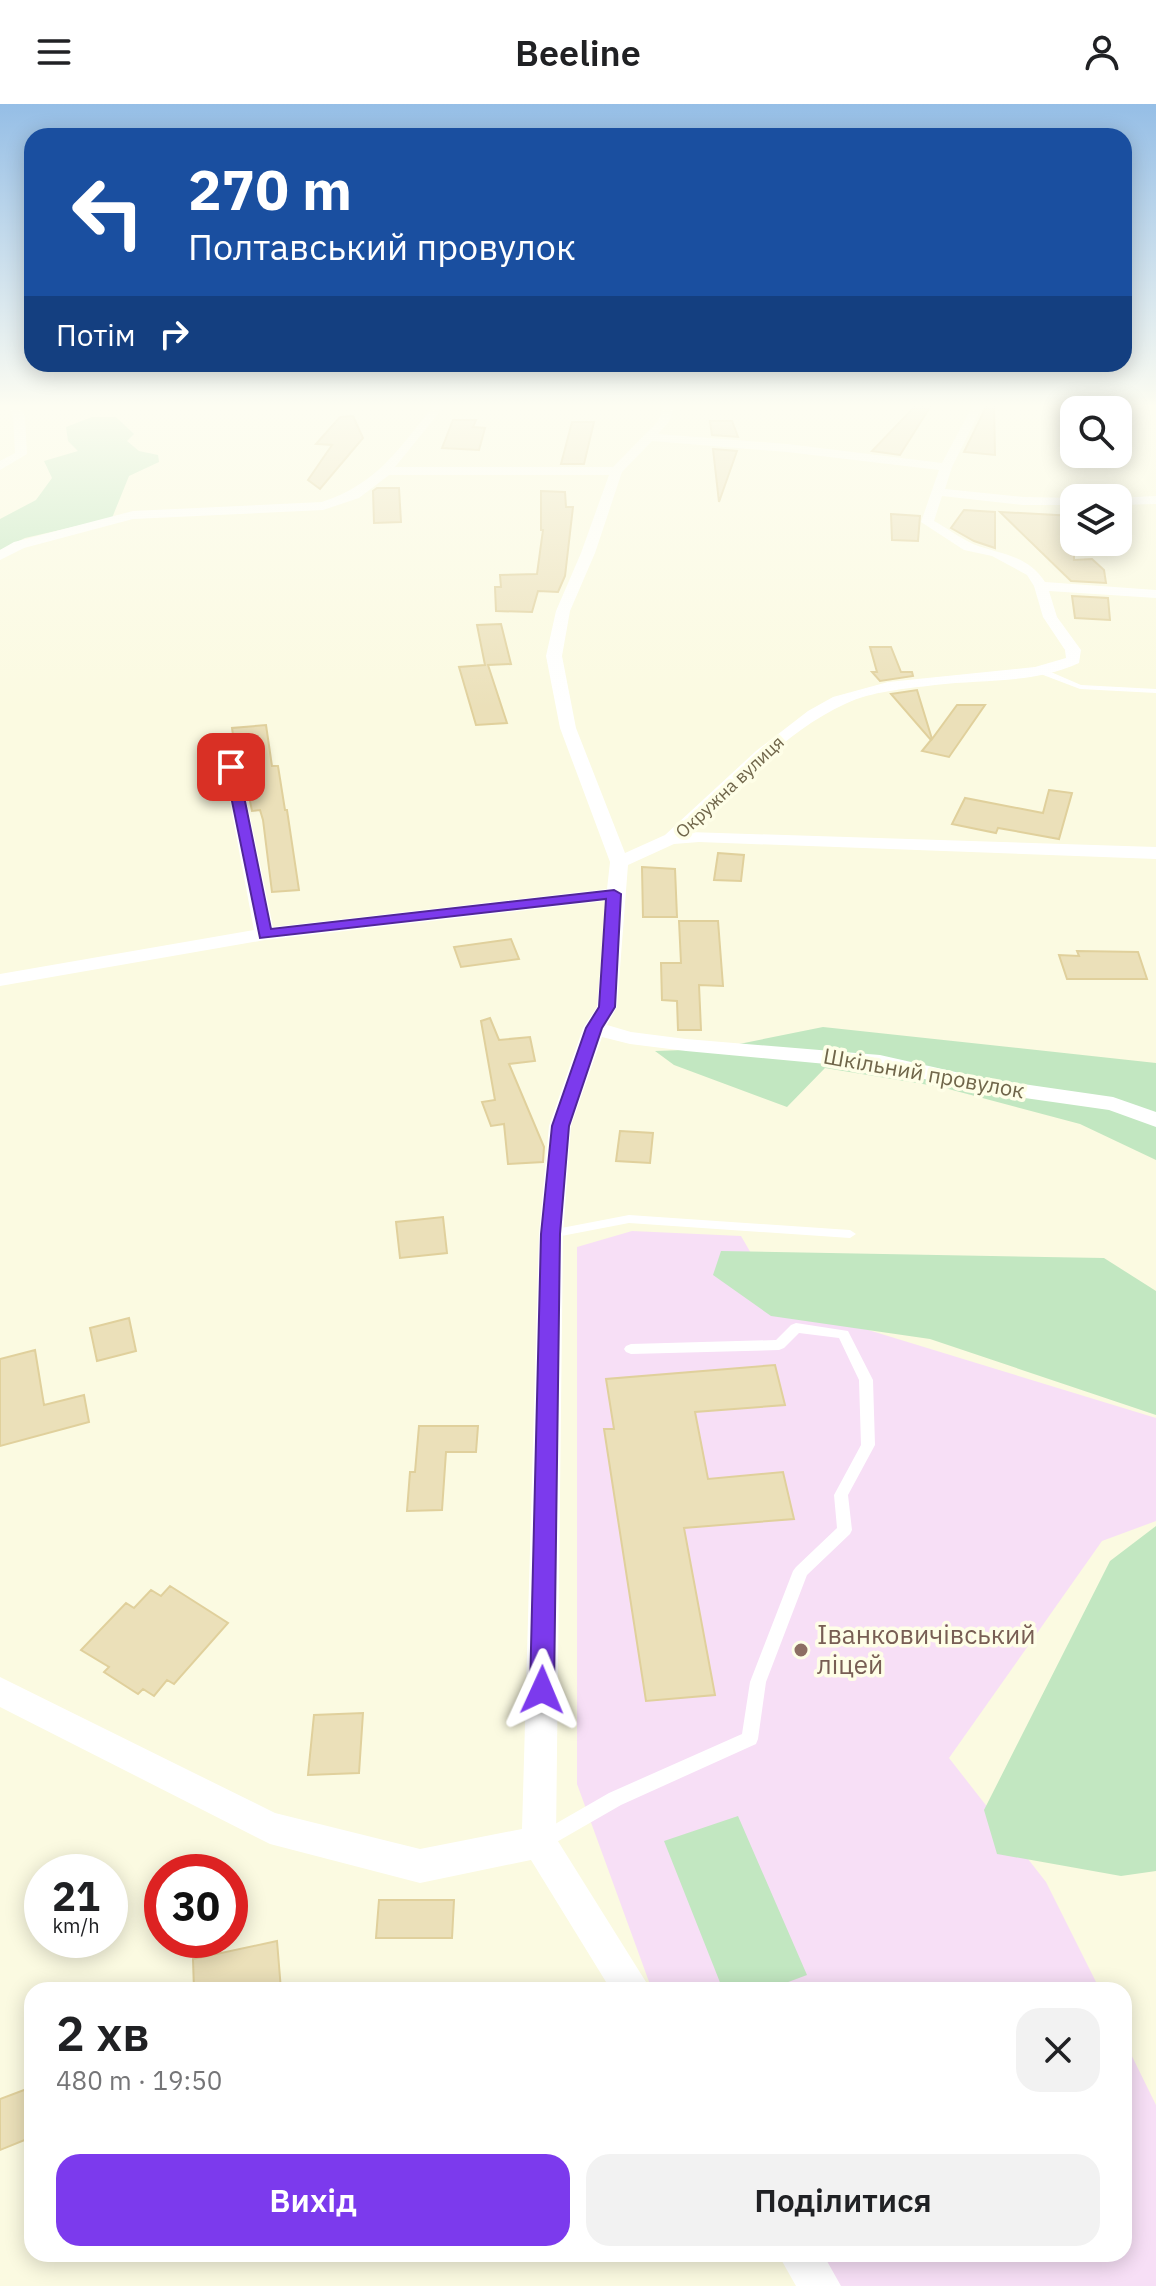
<!DOCTYPE html>
<html lang="uk">
<meta charset="utf-8">
<style>
body{margin:0;font-family:"IBM Plex Sans",sans-serif;background:#f2f2f2;color:#202124;height:100vh;display:flex;flex-direction:column;font-size:30px;white-space:nowrap}
*{box-sizing:border-box;margin:0}
p{font-size:26px;color:#757577}
.icon{flex:none;width:44px;height:44px;fill:none;stroke:currentColor;stroke-width:2;stroke-linecap:round;stroke-linejoin:round}
.map{position:relative;flex:1;overflow:hidden}
.details{position:absolute;left:24px;top:1878px;width:1108px;height:280px;display:flex;flex-direction:column;background:#fff;border-radius:24px;box-shadow:0 4px 20px #0003}
.details>*{flex:none}
.top-card{position:absolute;left:24px;top:24px;width:1108px;height:244px;border-radius:24px;box-shadow:0 4px 20px #0003;background:#1a4fa0;color:#fff;overflow:hidden}
.tools{position:absolute;left:1060px;top:292px;display:grid;gap:16px}
.tools a{display:grid;place-items:center;width:72px;height:72px;border-radius:16px;background:#fff;box-shadow:0 4px 20px #0003;font-size:40px}
.speed{position:absolute;left:24px;top:1750px;display:flex;gap:16px;font-size:40px;font-weight:700;text-align:center}
.speed>*{display:grid;place-content:center;width:104px;height:104px;border-radius:50%;background:#fff;box-shadow:0 4px 20px #0003;line-height:1}
.speed small{font-size:20px;font-weight:400}
.speed .limit{border:12px solid #d22;background:#fff;color:#111}
.pin{position:absolute;display:grid;place-items:center;width:68px;height:68px;color:#fff;margin:-34px;border-radius:16px;box-shadow:0 4px 12px #0006}
.me{position:absolute;width:88px;margin:-44px;rotate:1deg;stroke-linejoin:round;filter:drop-shadow(0 0 6px #0008)}
.turn{display:flex;align-items:center;gap:28px;height:168px;padding:0 32px;font-size:36px}
.turn .icon{width:104px;height:104px;stroke-width:2.5}
.turn b{display:block;font-size:56px;line-height:68px}
.then{display:flex;align-items:center;height:76px;padding:0 32px;background:#0003;gap:16px;font-size:30px}
.round{display:grid;place-items:center;flex:none;width:84px;height:84px;border-radius:24px;background:#f2f2f2}
.summary{display:flex;align-items:center;justify-content:space-between;height:136px;padding:0 32px}
h1{font-size:48px;font-weight:600;line-height:60px}
.cta{display:flex;gap:16px;margin-top:auto;padding:16px 32px}
.cta a{flex:1;height:92px;border-radius:24px;background:#7c3aed;color:#fff;font-size:32px;font-weight:600;line-height:92px;text-align:center}
.cta a+a{background:#f2f2f2;color:#202124}
header{display:flex;justify-content:space-between;align-items:center;height:104px;padding:0 32px;background:#fff;font-size:36px;font-weight:600}
.map>svg:first-child{display:block}
.education{fill:#f7dff6}
.green{fill:#c2e7c1}
.building{fill:#ebe0b9;stroke:#e0d09c;stroke-width:2}
.lines{fill:none;stroke-linecap:round;stroke-linejoin:round}
.service{fill:#fff;fill-rule:evenodd}
.minor{fill:#fff;fill-rule:evenodd}
.route{fill:#7c3aed;stroke:#51269a;stroke-width:2}
.education-dot{fill:#8d6e63;stroke:#fefee7;stroke-width:3}
.labels{text-anchor:middle;stroke-width:7;stroke-linejoin:round;paint-order:stroke}
.far-street-label{font-size:18px;fill:#70664a;stroke:#fefee7}
.street-label{font-size:22px;fill:#70664a;stroke:#fefee7}
.near-education-label{font-size:26px;fill:#785e54;stroke:#fefee7;text-anchor:start}
</style>
<header><svg class="icon" aria-label="menu" viewBox="0 0 24 24"><path d="M4 6h16M4 12h16M4 18h16"/></svg>Beeline<svg class="icon" aria-label="person" viewBox="0 0 24 24"><circle cx="12" cy="8" r="4"/><path d="M4 21q1-7 8-7t8 7"/></svg></header>
<div class="map">
<svg width="1156" height="2182" viewBox="0 0 1156 2182">
<rect width="100%" height="100%" fill="#fbfae1"/>
<path class="education" d="M632 1127 741 1132 780 1199 1156 1314V1417L1102 1437 949 1654 1046 1778 1100 1886H652L577 1680V1143Z
M1124 1936 1156 2001V2182H832L818 2150H1124Z"/>
<path class="green" d="M92 313H116L134 330 127 337 139 347 158 351 159 358 129 372 112 414 25 434 0 446V415L36 396 52 374 44 357 78 347 68 337 66 323Z
M823 923 1156 959V1056L1080 1020 941 983 825 964 787 1003 674 961 655 947 714 945Z
M721 1147 1104 1154 1156 1187V1311L930 1235 771 1212 713 1171Z
M1156 1422V1767L1121 1772 997 1750 984 1706 1110 1457Z
M738 1712 807 1871 767 1886H723L664 1737Z"/>
<path class="building" d="M918 299 932 300 900 351 872 347Z
M988 299H994L995 351 964 348Z
M353 312 363 334 320 385 308 376 332 341 316 340 340 313Z
M453 316H476L473 323 485 324 479 346 442 344Z
M710 317H732L738 333 712 331Z
M572 318H594L584 360H561Z
M713 345 737 347 719 398Z
M377 384H399L401 418 374 419 373 387Z
M541 387 565 388 566 403H573L565 472 558 488 538 487 532 508 496 507 495 483H501L500 471 537 470 543 426H541Z
M964 406 995 408V444L974 437 951 424Z
M1000 408 1074 412V456L1092 455 1104 466 1106 479 1071 477Z
M891 410 920 412 918 437 892 436Z
M1072 492 1108 494 1110 516 1075 514Z
M501 520 511 560 488 561 507 619 476 621 459 563 485 561 477 521Z
M870 543H891L901 568H912L913 572 880 577 872 568H877Z
M917 586 932 635 957 601H985L949 653 922 647 931 636 891 590Z
M266 621 272 662H278L285 706H287L299 786 272 788 263 716 260 706 252 707 237 634 233 631 232 624Z
M1049 686 1072 689 1059 735 998 724 996 729 952 720 965 694 1043 709Z
M718 749 744 751 741 777 714 776Z
M642 763 675 765 677 813H643Z
M679 817H718L723 882 699 881 701 926H678L677 897 662 896 661 859H681Z
M511 835 519 855 461 863 454 843Z
M1077 847 1138 848 1147 875H1067L1059 851 1079 852Z
M490 914 499 936 530 933 535 957 509 960 544 1043 543 1058 508 1060 504 1020 491 1022 482 998 495 996 481 917Z
M620 1027 653 1029 650 1059 616 1057Z
M443 1113 447 1149 400 1154 396 1118Z
M129 1214 136 1247 97 1257 90 1224Z
M35 1246 44 1301 84 1291 89 1318 0 1342V1255Z
M775 1261 785 1301 695 1308 708 1375 783 1368 794 1415 684 1424 715 1591 646 1597 604 1325H614L606 1275Z
M419 1322H478L476 1348H446L442 1406 407 1407 410 1368H415Z
M170 1482 228 1519 174 1580 167 1576 154 1592 143 1585 138 1590 104 1568 109 1563 81 1546 126 1499 134 1504 151 1486 161 1492Z
M363 1609 359 1669 308 1671 314 1611Z
M379 1796H454L452 1834H376Z
M277 1837 281 1886H194L193 1855Z
M32 1983V2033L0 2046V1995Z"/>
<g class="lines">
<path class="service" d="M1038 565H1044L1081 581 1156 585V589L1080 585 1038 569Z
M629 1111 850 1126 856 1130 850 1134 629 1119 551 1134 545 1130 551 1126Z
M796 1219 848 1227 873 1276 875 1341 848 1391 852 1426 850 1430 807 1471 766 1578 758 1635 756 1640 621 1701 548 1743 542 1745 536 1743 533 1737 536 1731 609 1689 742 1630 750 1578 793 1467 796 1463 837 1424 834 1391 861 1341 859 1276 839 1234 799 1229 784 1244 779 1246 631 1250 626 1248 624 1245 626 1242 631 1240 776 1236 791 1221Z"/>
<path class="minor" d="M7 299H17L25 312 27 350 0 366V357L15 349 13 312Z
M436 299H447L395 363H613L658 317 665 299H675L669 318 658 330 787 340 942 359 974 299H984L952 363 945 385 1023 393 1077 394H1074V401H1023L942 392 934 417C947 424 960 434 973 440 1001 451 1027 450 1045 478L1156 486V494L1049 487 1057 513 1081 546 1079 559C1034 580 983 575 935 581 905 585 872 587 845 600 784 628 736 684 689 728L1156 743V755L699 738 674 740 628 761 617 903 607 921 631 928 686 935 880 951 982 974 1113 993 1156 1008V1023L1109 1006 982 988 880 965 686 947 630 940 602 933 571 1022 563 1130 556 1734 651 1886H611L531 1756 420 1779 270 1740 0 1603V1573L275 1709 420 1745 522 1725 539 1130 549 1022 583 924 597 903 606 797 265 836 0 882V870L254 826 218 635 226 630 234 635 273 823 607 785 610 758 560 624 546 552 556 507 581 449 609 371H389L359 394 323 406 133 415 24 444 0 456V446L14 438 133 407 322 398C379 379 399 344 436 299ZM652 337 787 348 939 366 921 418 964 446 992 452 1027 471 1034 482 1043 513 1065 546 1066 554 1035 563 888 578 833 593 808 607 756 647 665 731 625 749 576 624 562 552 570 507 595 449 622 368Z
M1156 392V400L1118 401V394H1115Z
M778 2150H823L841 2182H796Z"/>
</g>
<linearGradient id="sky" x2="0" y2="1"><stop stop-color="#95bee6"/><stop offset="0.5" stop-color="#fdfdf2"/><stop offset="1" stop-color="#fdfdf2" stop-opacity="0"/></linearGradient>
<rect width="1156" height="604" fill="url(#sky)"/>
<path class="route" d="M231 659 238 663 271 825 614 786 621 790 615 903 602 924 569 1022 560 1130 554 1586 551 1594 542 1597 533 1594 530 1586 541 1130 552 1022 586 924 599 903 606 795 260 834 225 663Z"/>
<circle class="education-dot" cx="801" cy="1546" r="8"/>
<g class="labels">
<g class="far-street-label">
<text transform="translate(730 683) rotate(-43)" y="6">Окружна вулиця</text>
</g>
<g class="street-label">
<text transform="translate(924 969) rotate(10)" y="8">Шкільний провулок</text>
</g>
<g class="near-education-label">
<text x="817" y="1540">Іванковичівський<tspan x="817" dy="30">ліцей</tspan></text>
</g>
</g>
</svg>
<div class="tools">
<a><svg class="icon" aria-label="search" viewBox="0 0 24 24"><circle cx="10" cy="10" r="6"/><path d="M15 15l6 6"/></svg></a>
<a><svg class="icon" aria-label="layers" viewBox="0 0 24 24"><path d="M12 4l9 5-9 5-9-5zM3 14l9 5 9-5"/></svg></a>
</div>
<div class="speed"><div>21<small>km/h</small></div><div class="limit">30</div></div>
<div class="pin" style="left:231px;top:663px;background:#d93025"><svg class="icon" aria-label="arrive" viewBox="0 0 24 24"><path d="M6 21V4h12l-3 4 3 4H6"/></svg></div>
<svg class="me" style="left:542px;top:1586px" viewBox="-20 -20 40 40"><path d="M0-17L14 15 0 8-14 15z" fill="#7c3aed" stroke="#fff" stroke-width="4"/></svg>
<div class="top-card">
<div class="turn"><svg class="icon" aria-label="left" viewBox="0 0 24 24"><path d="M17 20v-9H6M10 6l-5 5 5 5"/></svg><div><b>270 m</b>Полтавський провулок</div></div>
<div class="then">Потім<svg class="icon" aria-label="right" viewBox="0 0 24 24"><path d="M7 20v-9h11M14 6l5 5-5 5"/></svg></div>
</div>
<section class="details">
<div class="summary"><div><h1>2 хв</h1><p>480 m · 19:50</p></div><a class="round"><svg class="icon" aria-label="close" viewBox="0 0 24 24"><path d="M6 6l12 12M18 6L6 18"/></svg></a></div>
<div class="cta"><a>Вихід</a><a>Поділитися</a></div>
</section>
</div>
